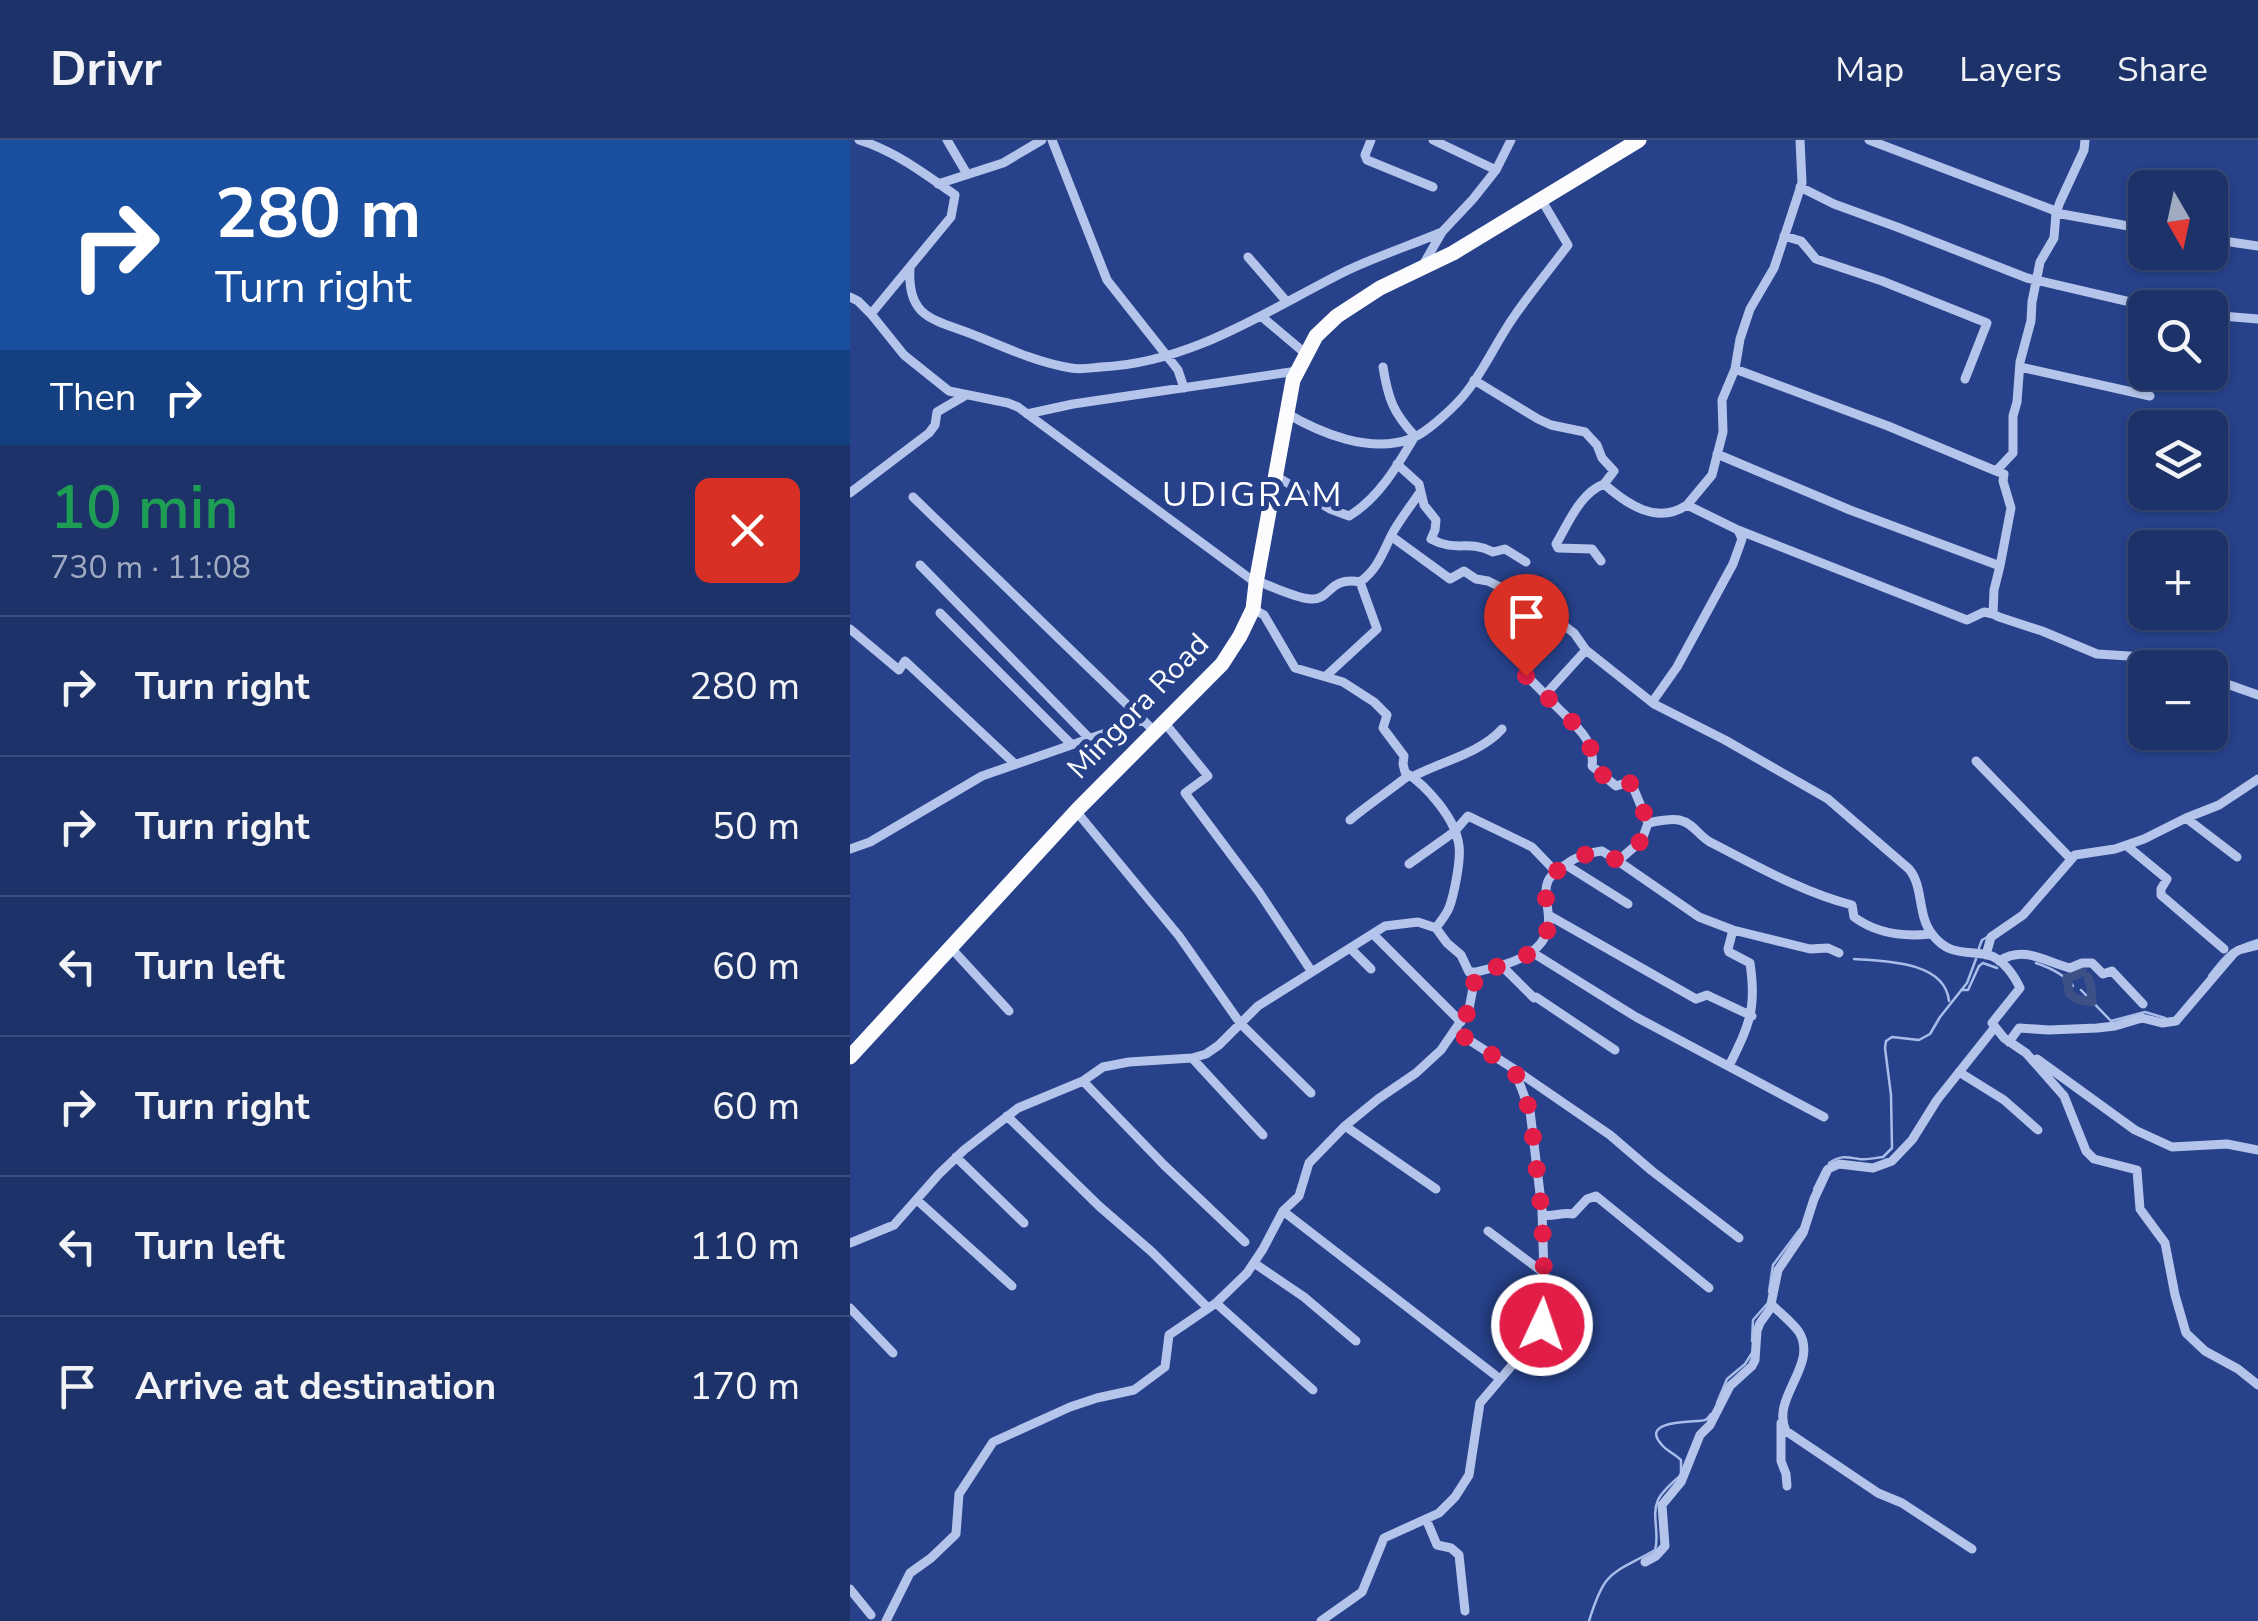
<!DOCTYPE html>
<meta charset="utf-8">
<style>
body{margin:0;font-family:"Nunito Sans",sans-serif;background:#2a3e71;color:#f1f3f6;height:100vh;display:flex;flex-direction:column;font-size:38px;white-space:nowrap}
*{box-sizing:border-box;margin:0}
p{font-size:32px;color:#a0aac0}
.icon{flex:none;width:55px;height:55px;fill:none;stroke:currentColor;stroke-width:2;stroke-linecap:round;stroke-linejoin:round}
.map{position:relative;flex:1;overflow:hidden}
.side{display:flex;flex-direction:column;background:#1d3268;width:850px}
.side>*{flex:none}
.guide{background:#1a4fa0;color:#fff;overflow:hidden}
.needle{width:65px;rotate:171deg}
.fabs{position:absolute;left:1278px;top:30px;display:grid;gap:20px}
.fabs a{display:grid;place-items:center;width:100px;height:100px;border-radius:15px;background:#1d3268;box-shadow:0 2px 8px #0004,0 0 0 2px #3b4d7c;font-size:50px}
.pin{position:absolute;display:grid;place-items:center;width:85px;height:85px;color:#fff;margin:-102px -42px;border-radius:50% 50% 50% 0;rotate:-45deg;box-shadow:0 0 10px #0007}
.pin .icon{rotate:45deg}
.me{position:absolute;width:110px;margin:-55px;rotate:3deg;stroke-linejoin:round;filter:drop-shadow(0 0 8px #0008)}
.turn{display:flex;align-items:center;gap:35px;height:210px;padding:0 50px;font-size:45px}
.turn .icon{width:130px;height:130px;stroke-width:2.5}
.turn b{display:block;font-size:70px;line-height:85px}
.then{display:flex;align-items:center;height:95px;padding:0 50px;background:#0003;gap:20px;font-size:38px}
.round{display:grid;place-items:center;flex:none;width:105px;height:105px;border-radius:15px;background:#2a3e71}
.headline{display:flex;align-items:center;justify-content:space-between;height:170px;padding:0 50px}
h1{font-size:60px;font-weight:600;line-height:75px;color:#1e9e55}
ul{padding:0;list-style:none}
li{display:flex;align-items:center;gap:30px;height:140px;padding:0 50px;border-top:2px solid #3b4d7c}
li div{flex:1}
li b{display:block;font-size:38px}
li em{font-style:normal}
header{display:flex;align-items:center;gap:60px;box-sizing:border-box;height:140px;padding:0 50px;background:#1d3268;border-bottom:2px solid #3b4d7c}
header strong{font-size:48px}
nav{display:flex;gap:55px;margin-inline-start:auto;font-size:35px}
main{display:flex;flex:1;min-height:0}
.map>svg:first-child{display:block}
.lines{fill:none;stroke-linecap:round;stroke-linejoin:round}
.stream{stroke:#a9bdea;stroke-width:2.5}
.canal{stroke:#3d5186;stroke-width:9}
.minor{stroke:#b5c4ea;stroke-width:9}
.trunk{stroke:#fcfcfe;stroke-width:15}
.route{stroke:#e11d48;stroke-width:18;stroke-dasharray:0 32.4}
.labels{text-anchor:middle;stroke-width:10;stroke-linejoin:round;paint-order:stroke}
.street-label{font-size:30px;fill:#fff;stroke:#27428b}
.quarter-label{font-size:35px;letter-spacing:2.5px;fill:#fff;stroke:#27428b}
</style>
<header>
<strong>Drivr</strong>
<nav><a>Map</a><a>Layers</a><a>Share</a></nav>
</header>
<main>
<section class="side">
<div class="guide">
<div class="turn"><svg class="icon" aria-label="right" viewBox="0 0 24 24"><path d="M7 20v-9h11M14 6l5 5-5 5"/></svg><div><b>280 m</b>Turn right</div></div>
<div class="then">Then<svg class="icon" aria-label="right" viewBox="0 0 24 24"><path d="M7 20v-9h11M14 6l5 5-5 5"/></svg></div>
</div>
<div class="headline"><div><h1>10 min</h1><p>730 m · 11:08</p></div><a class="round" style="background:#d93025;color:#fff"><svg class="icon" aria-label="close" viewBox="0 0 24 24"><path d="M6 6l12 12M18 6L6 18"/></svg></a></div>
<ul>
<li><svg class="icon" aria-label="right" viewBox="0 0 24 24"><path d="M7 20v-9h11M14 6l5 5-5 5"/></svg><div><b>Turn right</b></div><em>280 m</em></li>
<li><svg class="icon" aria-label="right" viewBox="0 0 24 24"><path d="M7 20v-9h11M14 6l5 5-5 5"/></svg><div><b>Turn right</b></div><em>50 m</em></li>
<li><svg class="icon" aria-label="left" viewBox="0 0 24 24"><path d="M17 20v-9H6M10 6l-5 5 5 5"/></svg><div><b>Turn left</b></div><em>60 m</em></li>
<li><svg class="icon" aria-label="right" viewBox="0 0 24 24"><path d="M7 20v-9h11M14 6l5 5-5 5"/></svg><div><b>Turn right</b></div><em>60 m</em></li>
<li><svg class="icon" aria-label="left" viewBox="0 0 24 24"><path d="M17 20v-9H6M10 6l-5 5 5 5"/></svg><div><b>Turn left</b></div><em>110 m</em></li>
<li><svg class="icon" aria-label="arrive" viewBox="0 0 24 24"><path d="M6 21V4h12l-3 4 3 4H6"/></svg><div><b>Arrive at destination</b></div><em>170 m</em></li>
</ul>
</section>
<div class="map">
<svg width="1408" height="1481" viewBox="0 0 1408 1481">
<rect width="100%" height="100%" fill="#27428b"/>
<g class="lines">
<path class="stream" d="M1129 808 1132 800 1139 796
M1004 819C1034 821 1095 821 1099 861
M1186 823C1201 828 1214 834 1223 846
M1359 836C1376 813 1381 808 1408 800
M1111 850H1118L1129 826 1133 823 1147 828
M1231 850 1261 881 1295 872 1315 878
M979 1023C991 1015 996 1017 1009 1019 1017 1020 1025 1018 1033 1017L1042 1008 1041 955 1035 908 1036 901 1042 897 1069 900 1080 894 1090 877 1117 843 1126 819
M964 1049 974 1029
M919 1152 923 1125 950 1089
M902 1201 903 1180 917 1164
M867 1263 877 1239 895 1224 902 1213
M739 1481C755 1429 761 1435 805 1410 810 1394 801 1375 808 1360 812 1351 823 1342 831 1335V1320C825 1314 817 1311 812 1305 787 1278 850 1283 855 1280 858 1279 859 1276 861 1274"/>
<path class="canal" d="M1232 832 1217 838 1219 853 1227 859 1242 862 1241 848 1238 837"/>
<path class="minor" d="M9 0C45 11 75 34 105 55L101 77 21 174
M97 0 117 34
M202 0 257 140 328 230 334 248
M521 0 515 15 517 20 583 47
M583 0 646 30
M1019 0 1203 70 1206 73 1295 89
M88 44 153 23 192 0
M950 47 984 64 1047 87 1177 138 1276 161 1314 168
M934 96 951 101 966 119 1032 141 1137 183 1115 239
M1360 99 1408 106
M398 117 437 162
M573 125 592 92 623 59 646 30 661 0
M60 128C57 176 81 179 119 193 153 206 184 222 221 228 230 230 241 228 251 227 340 223 415 172 492 133 524 117 559 106 592 92
M0 157 8 161 21 174 54 215 99 251 158 263 168 267 406 443
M1360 175 1408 179
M411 176 456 214
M1170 227 1300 256
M885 229 1038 286 1146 331 1163 313V276L1167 262 1170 222 1181 181 1182 162 1190 122 1204 98 1206 73 1210 62 1234 10 1235 0
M624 240 688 279 701 285 735 292 747 305 752 318 764 331 754 344C778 365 807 385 837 365
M436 273C470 293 520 314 560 299 576 294 608 264 618 250 635 228 647 201 663 178 680 153 700 129 718 105L691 59
M177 274 223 264 447 231
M867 314 1000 370 1150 426 1144 450 1143 474 1149 477 1192 491 1247 514 1295 517 1328 528
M547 324 569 344 574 365 586 380 585 390 581 399C607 413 618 399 643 412L655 409 676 422
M1146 331 1154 334 1153 341 1161 368 1150 426
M426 336 480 369 499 376C528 359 548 325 565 296 543 273 538 258 533 227
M0 353 79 293 85 285 87 272 116 255
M63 357 293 580
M888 390 1117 480 1134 472 1143 474
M541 396 600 439 614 431 626 439 638 441 670 457 700 475 724 493 736 510 804 564 875 600 978 659 1059 729C1074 747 1067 775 1082 794 1099 817 1117 810 1138 815 1152 818 1164 835 1170 848L1142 883 1154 898 1176 913 1214 956 1236 1011 1244 1019 1287 1030 1290 1069 1315 1103 1325 1155 1336 1193 1355 1211 1388 1229 1408 1245
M751 421 742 409 708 408 706 404C718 384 730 353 754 344
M70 425 240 599
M407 441C421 446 445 458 460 459 481 461 478 436 510 442 528 429 533 412 542 394 550 379 561 366 570 352
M403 469 414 475 445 528 493 542 524 562 537 575 533 588 554 616 553 624 555 632C577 646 606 679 609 706 611 720 604 755 599 768 596 775 590 782 586 788
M90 473 221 604
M0 489 49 530 55 521 165 624
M476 536 527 489 510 442
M676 536C687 545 695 555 705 565 722 583 746 599 742 626L766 646 779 642 783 647 798 683
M1360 538 1408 555
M695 555 736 510
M804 564 803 561 827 527 883 424 892 399 888 390 837 365 862 335 873 292 872 260 885 229 890 199 900 169 924 128 952 43 950 0
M314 582 358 636 335 653 409 752 462 832
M1126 621 1221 719
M562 637C590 622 631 613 652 589
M226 671 329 796 390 883 461 953
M1336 678 1387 717
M500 680C519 664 539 651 559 635
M1277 706 1317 739 1311 749V755L1374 809
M0 709 20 702 132 636 293 580 304 591
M768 721 849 777 883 790 960 809 978 808 989 813
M559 724 604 692 618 676 682 707 706 732
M716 725 778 764
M700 776 846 859 857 855 902 876
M523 794 611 882
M101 808 159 871
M500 808 521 829
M680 811 786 877 974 977
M1136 815 1141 797 1173 775 1225 715 1265 709 1294 699 1336 678 1369 665 1408 639
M1149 821C1175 805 1195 822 1220 828L1232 823H1242L1253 834 1262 831 1293 864
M652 826 684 858 686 857 765 910
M626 832C646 827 677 821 691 803 708 780 690 759 698 741 701 734 709 730 715 725 727 716 737 713 752 711L768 721 792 700 798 683C808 681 820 678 829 680 843 683 848 695 860 702 905 725 954 753 1002 765L1004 777C1027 794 1053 797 1081 794
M1159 902 1169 888 1199 890 1247 888 1265 886 1292 878 1312 883 1326 881 1384 813 1389 810 1408 805
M342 918 413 995
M1187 919 1285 990 1322 1007 1377 1004 1408 1010
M879 926C899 885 907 870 900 823L879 812 878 809 883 790
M664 929 760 995 802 1031 889 1098
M1109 932 1154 960 1188 990
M233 941 314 1025 395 1102
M157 976 249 1066 302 1112 358 1168
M495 986 586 1049
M106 1017 174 1083
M67 1060 162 1146
M433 1071 645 1235
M692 1075C703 1077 712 1072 723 1074L737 1059 746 1056 859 1148
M638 1091 694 1133
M0 1103 44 1085 89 1034 114 1010 168 968 233 941 253 927 279 922 342 918 356 914 369 905 408 866 535 786 568 782 586 788 597 803 611 815 619 832H626L619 869 591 910 566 933 528 959 495 986 459 1023 449 1056 433 1071 413 1109 397 1133 366 1163 319 1195 315 1227 284 1250 247 1258 220 1267 143 1302 109 1354 106 1394 81 1418 60 1433 36 1481
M404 1123 454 1157 506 1201
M693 1155 726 1173
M366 1163 463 1250
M921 1164C930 1173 942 1182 949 1192 969 1225 920 1258 936 1291L1028 1353 1052 1363 1122 1409
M0 1168 43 1213
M931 1283V1321L936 1334 937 1346
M576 1379 587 1405 601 1408 609 1415 615 1471
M795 1422 806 1416 815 1406 812 1365 831 1342 850 1295 860 1285 880 1246 902 1226 905 1220 907 1191 910 1183 920 1169 928 1130 953 1093 964 1059 978 1029 989 1024 1023 1028 1042 1021 1062 1000 1087 960 1145 887
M0 1449 21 1475
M471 1481 512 1452 534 1398 589 1373 605 1357 619 1335 630 1263 675 1210 692 1185 694 1133 692 1070 680 971 664 929 605 891"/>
<path class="trunk" d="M0 917 228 669 372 524 390 496 403 469 406 443 443 240 466 196 487 176 530 148 603 113 789 0"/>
</g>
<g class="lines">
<path class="route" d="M676 536C687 545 695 555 705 565 722 583 746 599 742 626L766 646 779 642 783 647 798 682 792 700 768 721 752 711C737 713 726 717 715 725 709 730 701 734 697 741 690 758 708 780 691 803 677 821 646 827 626 832L620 869 605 891 664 929 680 971 692 1075 694 1133 692 1185"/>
</g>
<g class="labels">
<g class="street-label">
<text transform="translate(288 566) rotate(-46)" y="10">Mingora Road</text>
</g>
<g class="quarter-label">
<text x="403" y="366">UDIGRAM</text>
</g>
</g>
</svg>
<div class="fabs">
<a><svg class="needle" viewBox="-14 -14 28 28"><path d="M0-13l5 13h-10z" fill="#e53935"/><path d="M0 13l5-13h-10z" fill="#a0aac0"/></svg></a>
<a><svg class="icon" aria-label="search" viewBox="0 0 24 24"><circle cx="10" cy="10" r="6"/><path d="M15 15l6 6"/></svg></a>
<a><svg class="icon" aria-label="layers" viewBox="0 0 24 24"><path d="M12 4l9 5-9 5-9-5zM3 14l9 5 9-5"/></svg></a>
<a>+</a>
<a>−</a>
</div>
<div class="pin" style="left:676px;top:536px;background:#d93025"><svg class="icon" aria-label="arrive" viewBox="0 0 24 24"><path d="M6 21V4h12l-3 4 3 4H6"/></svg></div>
<svg class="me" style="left:692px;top:1185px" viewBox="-20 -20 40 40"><circle r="17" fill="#e11d48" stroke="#fff" stroke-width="3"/><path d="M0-11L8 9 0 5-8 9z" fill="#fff"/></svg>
</div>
</main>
